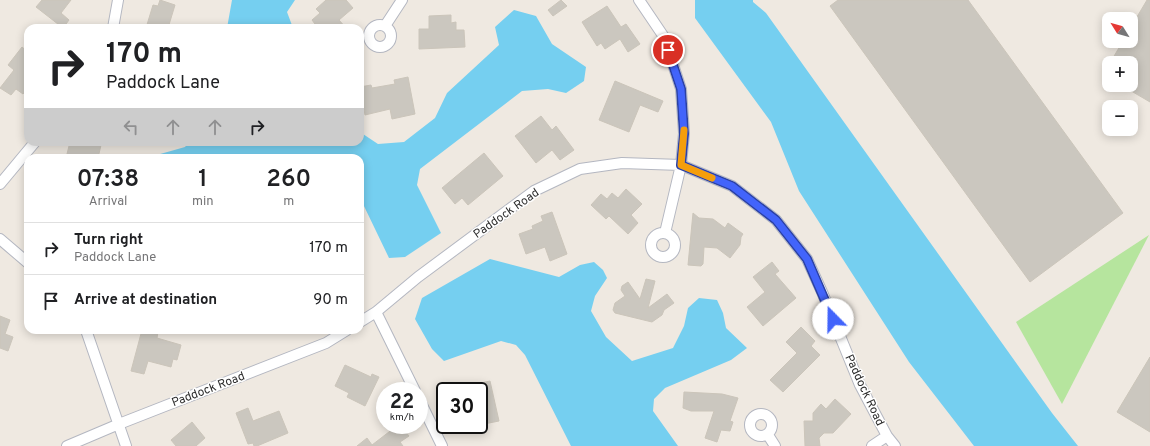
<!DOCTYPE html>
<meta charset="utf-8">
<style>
body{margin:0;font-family:Overpass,sans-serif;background:#f2f2f2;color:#202124;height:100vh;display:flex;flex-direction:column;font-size:15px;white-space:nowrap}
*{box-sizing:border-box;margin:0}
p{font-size:13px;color:#757577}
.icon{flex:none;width:22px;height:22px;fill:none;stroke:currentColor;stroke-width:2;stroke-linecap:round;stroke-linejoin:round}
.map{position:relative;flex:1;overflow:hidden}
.panel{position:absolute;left:24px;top:154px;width:340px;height:180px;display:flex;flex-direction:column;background:#fff;border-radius:12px;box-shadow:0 2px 10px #0003}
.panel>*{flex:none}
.guide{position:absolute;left:24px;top:24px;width:340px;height:122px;border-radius:12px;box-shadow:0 2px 10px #0003;background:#fff;color:#202124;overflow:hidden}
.needle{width:26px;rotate:307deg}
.controls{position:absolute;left:1102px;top:12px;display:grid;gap:8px}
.controls a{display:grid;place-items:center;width:36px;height:36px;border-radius:8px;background:#fff;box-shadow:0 2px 10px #0003;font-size:20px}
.speed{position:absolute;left:376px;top:382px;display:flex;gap:8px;font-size:20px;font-weight:700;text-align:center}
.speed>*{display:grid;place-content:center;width:52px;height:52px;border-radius:50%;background:#fff;box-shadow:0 2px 10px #0003;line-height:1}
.speed small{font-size:10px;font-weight:400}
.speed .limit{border:2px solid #111;border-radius:6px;background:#fff;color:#111}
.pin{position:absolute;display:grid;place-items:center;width:34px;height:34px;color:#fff;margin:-17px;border:2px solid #fff;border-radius:50%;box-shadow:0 1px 4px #0007}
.me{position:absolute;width:44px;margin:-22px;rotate:338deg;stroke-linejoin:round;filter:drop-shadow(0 0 3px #0008)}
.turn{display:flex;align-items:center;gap:14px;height:84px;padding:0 16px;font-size:18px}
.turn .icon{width:52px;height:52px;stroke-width:2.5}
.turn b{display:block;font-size:28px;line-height:34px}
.lanes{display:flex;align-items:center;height:38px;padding:0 16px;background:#0003;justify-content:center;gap:20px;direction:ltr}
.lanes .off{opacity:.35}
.eta{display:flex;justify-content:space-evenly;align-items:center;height:68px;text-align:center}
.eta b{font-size:24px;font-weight:600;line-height:28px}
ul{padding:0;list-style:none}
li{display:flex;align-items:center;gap:12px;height:52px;padding:0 16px;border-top:1px solid #e0e0e0}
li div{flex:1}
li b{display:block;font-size:15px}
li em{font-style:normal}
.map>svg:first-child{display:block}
.green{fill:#b6e59e}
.water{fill:#75cff0}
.building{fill:#cbc7bf;stroke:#cbc5ba}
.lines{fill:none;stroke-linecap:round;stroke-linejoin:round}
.minor-casing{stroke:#b4b7c1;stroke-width:12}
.minor{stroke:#fff;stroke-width:10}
.route-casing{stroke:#2b41a3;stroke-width:10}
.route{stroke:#4264fb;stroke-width:7}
.slow{stroke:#f59e0b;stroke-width:7}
.labels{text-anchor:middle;stroke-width:3;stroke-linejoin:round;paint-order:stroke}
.street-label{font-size:12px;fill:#2e2e2e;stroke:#fff}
</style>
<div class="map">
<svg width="1150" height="446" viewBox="0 0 1150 446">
<rect width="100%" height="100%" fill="#efe9e1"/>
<path class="green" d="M1149 235 1062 404 1016 322Z"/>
<path class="water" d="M232 0H295L287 12 293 28H227Z
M695 0H753V2L766 13 1052 413 1078 446H974L909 362 799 191 771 122 695 18Z
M514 10 536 16 552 44 586 67 584 81 566 93 548 89 522 91 420 169 417 185 441 233 405 257 389 258 363 204 360 202V158H146L185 147 189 142H360V132L378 144 404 142 435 118 447 93 499 45 495 27Z
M490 259 559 277 580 265 594 262 603 270 607 278 595 296 591 311 606 337 632 361 673 348 684 326 688 308 699 298 717 300 723 313 726 328 747 348 731 360 665 388 654 399 653 411 678 446H571L525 355 516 345 501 341 444 361 432 349 415 319 422 298Z"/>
<path class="building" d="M42 0H71L61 13 69 20 63 28 36 7Z
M160 0 175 5 168 28H146L153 5 158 6Z
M326 0H346L353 8 339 20 346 28H318L312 20 320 13 316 9Z
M561 0 567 6 553 16 548 10Z
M838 0H968L1123 213 1030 282 830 6Z
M1147 0H1150V102L1121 85H1131V63H1110L1123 41H1131V27Z
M607 6 621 27 626 24 640 44 628 52 620 39 605 49 601 43 597 46 582 22Z
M451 15V23L456 22V30H464L465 47 419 49V29H429V16Z
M22 47 28 52V88L23 94 16 89 11 95 0 88 14 70 8 65Z
M408 77 415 114 392 119 390 109 365 115 360 87 371 85 372 88 395 84 394 80Z
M615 81 663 101 658 112 640 105 629 132 599 120Z
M541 116 552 130 556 126 574 150 560 160 552 150 536 163 515 136Z
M70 142H86L101 145 98 158H66Z
M484 153 503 176 468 205 462 198 455 204 442 188Z
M626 189 642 204 631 215 638 223 628 234 609 216 606 219 591 205 601 194 607 199 612 193 618 198Z
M552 212 567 254 550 261 545 247 526 254 519 234 533 229 532 226 543 221 541 216Z
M693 213 699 218 713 219 725 228 728 223 743 234 741 237 740 245 730 258 717 248 704 247 703 264 701 266 688 265Z
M772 262 779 271 775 274 796 298 763 326 747 307 765 292 753 277Z
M646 279 655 281 648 308 667 294 674 303 664 310 662 315 652 322 615 313 613 310 615 303 625 296 621 290 622 286 628 282 640 299Z
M0 316 10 320 5 334 13 337 8 351 0 348Z
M801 327 815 341 811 346 820 355 783 392 770 380 797 353 786 342Z
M142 330H150L158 332 157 338 181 345 177 360 173 359 171 367 148 361 144 374 131 371Z
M1150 357V432L1117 412Z
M345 365 371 377 372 374 379 377 365 406 347 397 349 393 335 386Z
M490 381 499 421 479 425V391H458V388Z
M684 392 722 394 738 398 730 421 733 422 730 431 721 430 717 442 705 438 714 411H691L683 408Z
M835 399 851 414 833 433H824L819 438 820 446H805L804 421H813V413L821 404 826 409Z
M248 408 253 421 279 411 288 433 257 446H254L253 443 248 444 236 413Z
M192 422 205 438 196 446H176L171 440Z
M398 425H400L409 436 400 442 403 446H357L367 438 372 445Z"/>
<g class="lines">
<defs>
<path id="minor" d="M639 0 664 37 681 89 684 133 681 165 665 233
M369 36a11 11 0 1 1 22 0a11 11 0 1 1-22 0Z
M385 26 402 0
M113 28 118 0
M0 184 35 142
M651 245a12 12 0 1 1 24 0a12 12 0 1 1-24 0Z
M0 239 28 263
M376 312 415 391
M360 322 376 312 418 277 534 191 580 169 622 163 681 165 732 186 776 220 807 259 822 292 860 385 887 436 895 446
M86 330 126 446
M419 399 442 446
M750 425a11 11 0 1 1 22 0a11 11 0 1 1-22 0Z
M768 435 775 446
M67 446 119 424 326 343 347 330
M872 446 887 436"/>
</defs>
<use href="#minor" class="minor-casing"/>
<use href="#minor" class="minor"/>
</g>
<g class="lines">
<defs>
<path id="route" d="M668 50 681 89 684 134 681 165 732 186 776 220 807 259 833 319"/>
</defs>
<use href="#route" class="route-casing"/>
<use href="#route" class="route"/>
<path class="slow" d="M684 130 681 165 712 178"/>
</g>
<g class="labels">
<g class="street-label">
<text transform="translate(506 213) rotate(-35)" y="4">Paddock Road</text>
<text transform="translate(208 389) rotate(-21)" y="4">Paddock Road</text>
<text transform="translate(865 390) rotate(65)" y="4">Paddock Road</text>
</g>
</g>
</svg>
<div class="controls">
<a><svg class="needle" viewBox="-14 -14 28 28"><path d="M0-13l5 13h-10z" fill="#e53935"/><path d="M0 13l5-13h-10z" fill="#757577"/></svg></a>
<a>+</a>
<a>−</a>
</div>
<div class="speed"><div>22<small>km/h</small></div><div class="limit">30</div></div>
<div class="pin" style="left:668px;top:50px;background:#d93025"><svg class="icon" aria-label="arrive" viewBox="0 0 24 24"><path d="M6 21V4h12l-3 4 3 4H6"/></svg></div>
<svg class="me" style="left:833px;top:319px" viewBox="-20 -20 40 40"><circle r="19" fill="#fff"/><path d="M0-13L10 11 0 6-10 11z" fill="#4264fb"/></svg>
<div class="guide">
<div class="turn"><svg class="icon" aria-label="right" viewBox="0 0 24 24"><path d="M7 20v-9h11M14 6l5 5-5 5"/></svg><div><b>170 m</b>Paddock Lane</div></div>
<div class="lanes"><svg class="icon off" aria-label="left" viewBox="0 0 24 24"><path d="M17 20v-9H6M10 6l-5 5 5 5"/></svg><svg class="icon off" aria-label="ahead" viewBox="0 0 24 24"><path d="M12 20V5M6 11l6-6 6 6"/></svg><svg class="icon off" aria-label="ahead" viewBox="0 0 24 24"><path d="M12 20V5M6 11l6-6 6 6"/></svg><svg class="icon" aria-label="right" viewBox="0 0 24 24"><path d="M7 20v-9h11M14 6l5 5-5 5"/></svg></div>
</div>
<section class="panel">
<div class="eta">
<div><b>07:38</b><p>Arrival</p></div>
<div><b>1</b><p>min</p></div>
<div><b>260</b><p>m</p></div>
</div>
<ul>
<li><svg class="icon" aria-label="right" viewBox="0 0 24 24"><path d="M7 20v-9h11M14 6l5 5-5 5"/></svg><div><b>Turn right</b><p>Paddock Lane</p></div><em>170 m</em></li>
<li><svg class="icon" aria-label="arrive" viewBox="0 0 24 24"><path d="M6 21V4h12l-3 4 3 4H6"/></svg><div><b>Arrive at destination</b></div><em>90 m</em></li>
</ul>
</section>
</div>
